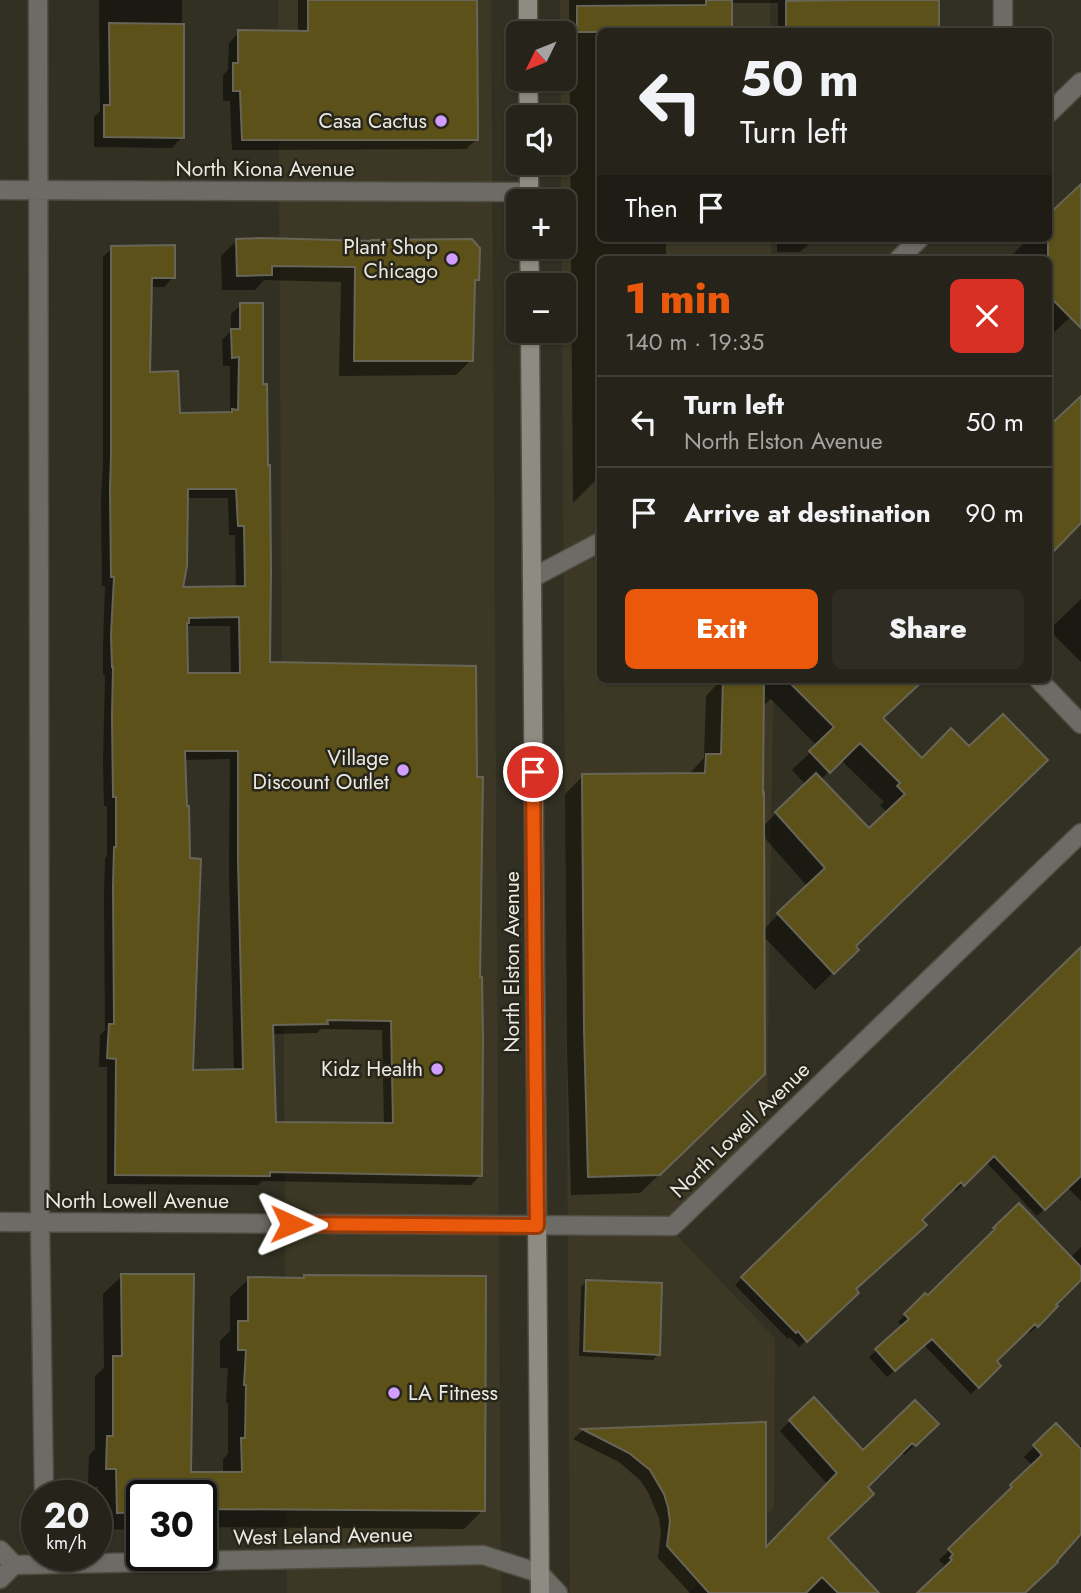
<!DOCTYPE html>
<meta charset="utf-8">
<style>
body{margin:0;font-family:Jost,sans-serif;background:#2e2c23;color:#f1f3f6;height:100vh;display:flex;flex-direction:column;font-size:26px;white-space:nowrap}
*{box-sizing:border-box;margin:0}
p{font-size:23px;color:#a4a4a2}
.icon{flex:none;width:38px;height:38px;fill:none;stroke:currentColor;stroke-width:2;stroke-linecap:round;stroke-linejoin:round}
.map{position:relative;flex:1;overflow:hidden}
.panel{position:absolute;left:597px;top:256px;width:455px;height:427px;display:flex;flex-direction:column;background:#26241a;border-radius:10px;box-shadow:0 2px 5px #0004,0 0 0 2px #424139}
.panel>*{flex:none}
.top-card{position:absolute;left:597px;top:28px;width:455px;height:214px;border-radius:10px;box-shadow:0 2px 5px #0004,0 0 0 2px #424139;background:#26241a;color:#f1f3f6;overflow:hidden}
.needle{width:46px;rotate:227deg}
.fabs{position:absolute;left:506px;top:21px;display:grid;gap:14px}
.fabs a{display:grid;place-items:center;width:70px;height:70px;border-radius:10px;background:#26241a;box-shadow:0 2px 5px #0004,0 0 0 2px #424139;font-size:35px}
.speed{position:absolute;left:21px;top:1480px;display:flex;gap:14px;font-size:35px;font-weight:700;text-align:center}
.speed>*{display:grid;place-content:center;width:91px;height:91px;border-radius:50%;background:#26241a;box-shadow:0 2px 5px #0004,0 0 0 2px #424139;line-height:1}
.speed small{font-size:18px;font-weight:400}
.speed .limit{border:4px solid #111;border-radius:10px;background:#fff;color:#111}
.pin{position:absolute;display:grid;place-items:center;width:60px;height:60px;color:#fff;margin:-30px;border:4px solid #fff;border-radius:50%;box-shadow:0 2px 7px #0007}
.me{position:absolute;width:77px;margin:-38px;rotate:91deg;stroke-linejoin:round;filter:drop-shadow(0 0 5px #0008)}
.turn{display:flex;align-items:center;gap:24px;height:147px;padding:0 28px;font-size:32px}
.turn .icon{width:91px;height:91px;stroke-width:2.5}
.turn b{display:block;font-size:49px;line-height:60px}
.then{display:flex;align-items:center;height:66px;padding:0 28px;background:#0003;gap:14px;font-size:26px}
.round{display:grid;place-items:center;flex:none;width:74px;height:74px;border-radius:10px;background:#2e2c23}
.overview{display:flex;align-items:center;justify-content:space-between;height:119px;padding:0 28px}
h1{font-size:42px;font-weight:800;line-height:52px;color:#ea580c}
.primary-button{display:flex;gap:14px;margin-top:auto;padding:14px 28px}
.primary-button a{flex:1;height:80px;border-radius:10px;background:#ea580c;color:#fff;font-size:28px;font-weight:800;line-height:80px;text-align:center}
.primary-button a+a{background:#2e2c23;color:#f1f3f6}
ul{padding:0;list-style:none}
li{display:flex;align-items:center;gap:21px;height:91px;padding:0 28px;border-top:2px solid #424139}
li div{flex:1}
li b{display:block;font-size:26px}
li em{font-style:normal}
.map>svg:first-child{display:block}
.built{fill:#3c3825}
.shadow{fill:#0007;fill-rule:evenodd}
.building{fill:#5b5119;stroke:#686557;stroke-width:2;fill-rule:evenodd}
.lines{fill:none;stroke-linecap:round;stroke-linejoin:round}
.street-casing{stroke:#504e42;stroke-width:21}
.secondary-casing{stroke:#504e42;stroke-width:21}
.street{stroke:#6c6b65;stroke-width:18}
.secondary{stroke:#8e8c82;stroke-width:18}
.route-casing{stroke:#983908;stroke-width:18}
.route{stroke:#ea580c;stroke-width:12}
.poi-dot{fill:#d19dfe;stroke:#28261a;stroke-width:2.5}
.labels{text-anchor:middle;stroke-width:5;stroke-linejoin:round;paint-order:stroke}
.poi-label{font-size:21px;fill:#ebeae2;stroke:#28261a;text-anchor:end}
.street-label{font-size:21px;fill:#ebeae2;stroke:#28261a}
</style>
<div class="map">
<svg width="1081" height="1593" viewBox="0 0 1081 1593">
<rect width="100%" height="100%" fill="#323023"/>
<path class="built" d="M278 0H491L501 1593H287Z
M560 0H770V31L600 32V238H771V259H600V679H751L773 702 767 1129 666 1224 775 1338 774 1508 688 1593H570L562 331H564V285H562V247H564V201H561V163H564V117H561V79H564V33H560Z"/>
<path class="shadow" d="M99 0H182V137L172 148 94 147V117L100 111Z
M298 0H476L477 139 466 149 232 150 230 101H223V75L228 70 229 43 239 32 298 33Z
M569 0H938V32H778V3H730L600 32V238H666V259H600V476L573 503Z
M1081 186V307L1048 338V259H1008L1029 238H1048Z
M777 238H809V244L800 252H777Z
M236 241 477 279 473 283 471 360 456 375 339 376 341 282 264 280 255 290H222L221 256Z
M112 248 173 277 164 287H150L148 374 178 415 230 414V366H223L222 340 231 331V314L241 305 268 664 478 979 481 1175 471 1185 262 1181 258 1185 107 1184V1067H99L100 1035 105 1030 104 896 105 858 107 856V806H104L103 762 105 675H103V646L105 586H102L101 499 103 465V257ZM186 498H228L229 535H235L236 588 181 589ZM185 626H230L231 675H187ZM230 759 229 872 234 1071 191 1072 188 860 184 760ZM321 1029 382 1030 384 1125 274 1124 272 1034 317 1033Z
M727 257H759V259H725Z
M1081 599V662L1049 630Z
M722 679H912L881 719 922 760 853 947 857 950 815 990 763 936 745 1092 640 1193 571 1195 567 1049 565 794 583 776 688 775 704 758 706 696ZM771 699 817 746 792 770 806 785 763 826 762 707ZM841 760 884 802 880 805 888 813 869 831 820 780ZM763 836 807 886 763 930Z
M1081 949V1201L1067 1187 1037 1216 986 1162 956 1191 953 1188 854 1289 856 1292 799 1347 790 1337 788 1339 735 1285Z
M1019 1206 1070 1258 1081 1247V1278L1030 1333 1027 1330 994 1361 999 1366 971 1394 924 1345 887 1377 869 1357 903 1327 898 1322 925 1296 928 1298 989 1237 988 1236Z
M122 1276 189 1474H223V1459L228 1454V1403H226L228 1368H220V1341L230 1331V1297L249 1279 302 1280 304 1277 483 1510 464 1529 201 1527V1496H142V1529L99 1530 98 1487H88L89 1456 95 1449V1376L104 1368 103 1294Z
M587 1281 658 1354 653 1360 579 1356 581 1287Z
M790 1421 863 1452 937 1424 904 1455 901 1451 866 1487 825 1539 878 1593H690L658 1558 661 1532 659 1518 648 1492 640 1480 619 1462 573 1439 583 1430 765 1424 764 1551 828 1485 780 1431Z
M1056 1425 1078 1448 1081 1445V1525L1023 1593H920L943 1571 941 1569 944 1565 939 1560 1003 1498 1001 1497 1033 1466 1024 1457Z"/>
<path class="building" d="M308 0H477L478 140H242L240 91H233V63H238V30L308 31Z
M706 0H732V32H577V6L706 5Z
M851 0H939V30H786V1Z
M109 23 184 24V138L104 137V105H110Z
M1081 184V328L1048 295V215Z
M263 238 371 241V240L472 239 480 248 479 280H475L473 361H354L355 267 272 266V275L237 276 236 239Z
M175 245V278H152L150 372 178 371 180 413 232 412V409L238 410 239 357 232 358 231 329H240V303H263V384H267L268 465H270L271 570 270 662 476 666 477 777H483L480 977H482L483 1039 482 1176 270 1172V1176L115 1175 116 1059 107 1058 109 1024H114L113 886 114 847H116V797H113L112 717 113 667H112L111 635 114 577H111L110 489 111 455V246ZM188 489H236L238 526H244L245 586 183 587 187 566ZM239 617 240 673H188L187 623H189V618ZM185 751H238V861L243 1069 193 1070 201 859 190 858 189 806H187ZM327 1020 391 1021 393 1123 276 1122 273 1025 328 1024Z
M1081 396V523L1048 557V427Z
M723 679H764L763 794 764 793 765 1074 660 1175 588 1177 584 1029 582 774 705 773 706 754H721Z
M786 679H925L883 718 922 758 951 728 969 746 1003 714 1048 760 856 946 859 950 834 974 777 913 825 868 775 812 816 773 869 828 905 794 897 786 900 783 860 743 830 773 809 751 834 727Z
M1081 947V1176L1045 1210 994 1156 964 1186 961 1182 922 1220 927 1225 856 1289 859 1293 807 1342 798 1331 796 1333 741 1277Z
M1019 1203 1081 1267V1280L1056 1305 1058 1306 1038 1327 1035 1324 997 1361 1001 1366 979 1388 932 1339 895 1371 875 1349 909 1319 904 1314 925 1293 928 1295 995 1229 993 1228Z
M121 1274H194L191 1472H242L241 1438H245L246 1385H244L246 1350H238V1321H248V1277L304 1278V1275L486 1276 485 1511 201 1509V1496H142V1512L117 1513 116 1469H106L107 1436H113V1356H122Z
M586 1280 662 1283 660 1355 584 1351Z
M814 1397 863 1450 915 1400 939 1424 916 1446 912 1443 868 1487 874 1494 828 1538 879 1593H838L822 1577 806 1593H709L667 1546 670 1521 668 1507 664 1494 650 1470 629 1453 582 1429 766 1422V1547L837 1473 789 1420Z
M1056 1423 1081 1449V1534L1057 1561 1058 1562 1025 1593H917L952 1560 950 1558 953 1554 948 1549 1012 1487 1010 1485 1042 1455 1033 1445Z"/>
<g class="lines">
<defs>
<path id="street" d="M38 0 40 1223 44 1496
M1003 0V32
M1048 114 1081 82
M0 190 529 192
M899 259 920 238
M532 578 600 542
M1038 679 1081 724
M0 1222 673 1226 1081 833
M0 1550 14 1565 483 1555 539 1573 558 1593
M0 1579 14 1565"/>
<path id="secondary" d="M528 0V33
M528 79 529 117
M529 163V201
M529 247 530 285
M530 331 540 1593"/>
</defs>
<use href="#street" class="street-casing"/>
<use href="#secondary" class="secondary-casing"/>
<use href="#street" class="street"/>
<use href="#secondary" class="secondary"/>
</g>
<g class="lines">
<defs>
<path id="route" d="M291 1224 537 1226 533 772"/>
</defs>
<use href="#route" class="route-casing"/>
<use href="#route" class="route"/>
</g>
<g class="poi-dot">
<circle cx="441" cy="121" r="7"/>
<circle cx="452" cy="259" r="7"/>
<circle cx="403" cy="770" r="7"/>
<circle cx="437" cy="1069" r="7"/>
<circle cx="394" cy="1393" r="7"/>
</g>
<g class="labels">
<g class="poi-label">
<text x="427" y="128">Casa Cactus</text>
<text x="438" y="254">Plant Shop<tspan x="438" dy="24">Chicago</tspan></text>
<text x="389" y="765">Village<tspan x="389" dy="24">Discount Outlet</tspan></text>
<text x="423" y="1076">Kidz Health</text>
<text x="408" y="1400" text-anchor="start">LA Fitness</text>
</g>
<g class="street-label">
<text x="265" y="176">North Kiona Avenue</text>
<text transform="translate(512 962) rotate(-90)" y="7">North Elston Avenue</text>
<text transform="translate(740 1130) rotate(-44)" y="7">North Lowell Avenue</text>
<text x="137" y="1208">North Lowell Avenue</text>
<text transform="translate(323 1536) rotate(-1)" y="7">West Leland Avenue</text>
</g>
</g>
</svg>
<div class="fabs">
<a><svg class="needle" viewBox="-14 -14 28 28"><path d="M0-13l5 13h-10z" fill="#e53935"/><path d="M0 13l5-13h-10z" fill="#a4a4a2"/></svg></a>
<a><svg class="icon" aria-label="sound" viewBox="0 0 24 24"><path d="M4 9h4l5-4v14l-5-4H4zM17 9q2 3 0 6"/></svg></a>
<a>+</a>
<a>−</a>
</div>
<div class="speed"><div>20<small>km/h</small></div><div class="limit">30</div></div>
<div class="pin" style="left:533px;top:772px;background:#d93025"><svg class="icon" aria-label="arrive" viewBox="0 0 24 24"><path d="M6 21V4h12l-3 4 3 4H6"/></svg></div>
<svg class="me" style="left:291px;top:1224px" viewBox="-20 -20 40 40"><path d="M0-17L14 15 0 8-14 15z" fill="#ea580c" stroke="#fff" stroke-width="4"/></svg>
<div class="top-card">
<div class="turn"><svg class="icon" aria-label="left" viewBox="0 0 24 24"><path d="M17 20v-9H6M10 6l-5 5 5 5"/></svg><div><b>50 m</b>Turn left</div></div>
<div class="then">Then<svg class="icon" aria-label="arrive" viewBox="0 0 24 24"><path d="M6 21V4h12l-3 4 3 4H6"/></svg></div>
</div>
<section class="panel">
<div class="overview"><div><h1>1 min</h1><p>140 m · 19:35</p></div><a class="round" style="background:#d93025;color:#fff"><svg class="icon" aria-label="close" viewBox="0 0 24 24"><path d="M6 6l12 12M18 6L6 18"/></svg></a></div>
<ul>
<li><svg class="icon" aria-label="left" viewBox="0 0 24 24"><path d="M17 20v-9H6M10 6l-5 5 5 5"/></svg><div><b>Turn left</b><p>North Elston Avenue</p></div><em>50 m</em></li>
<li><svg class="icon" aria-label="arrive" viewBox="0 0 24 24"><path d="M6 21V4h12l-3 4 3 4H6"/></svg><div><b>Arrive at destination</b></div><em>90 m</em></li>
</ul>
<div class="primary-button"><a>Exit</a><a>Share</a></div>
</section>
</div>
